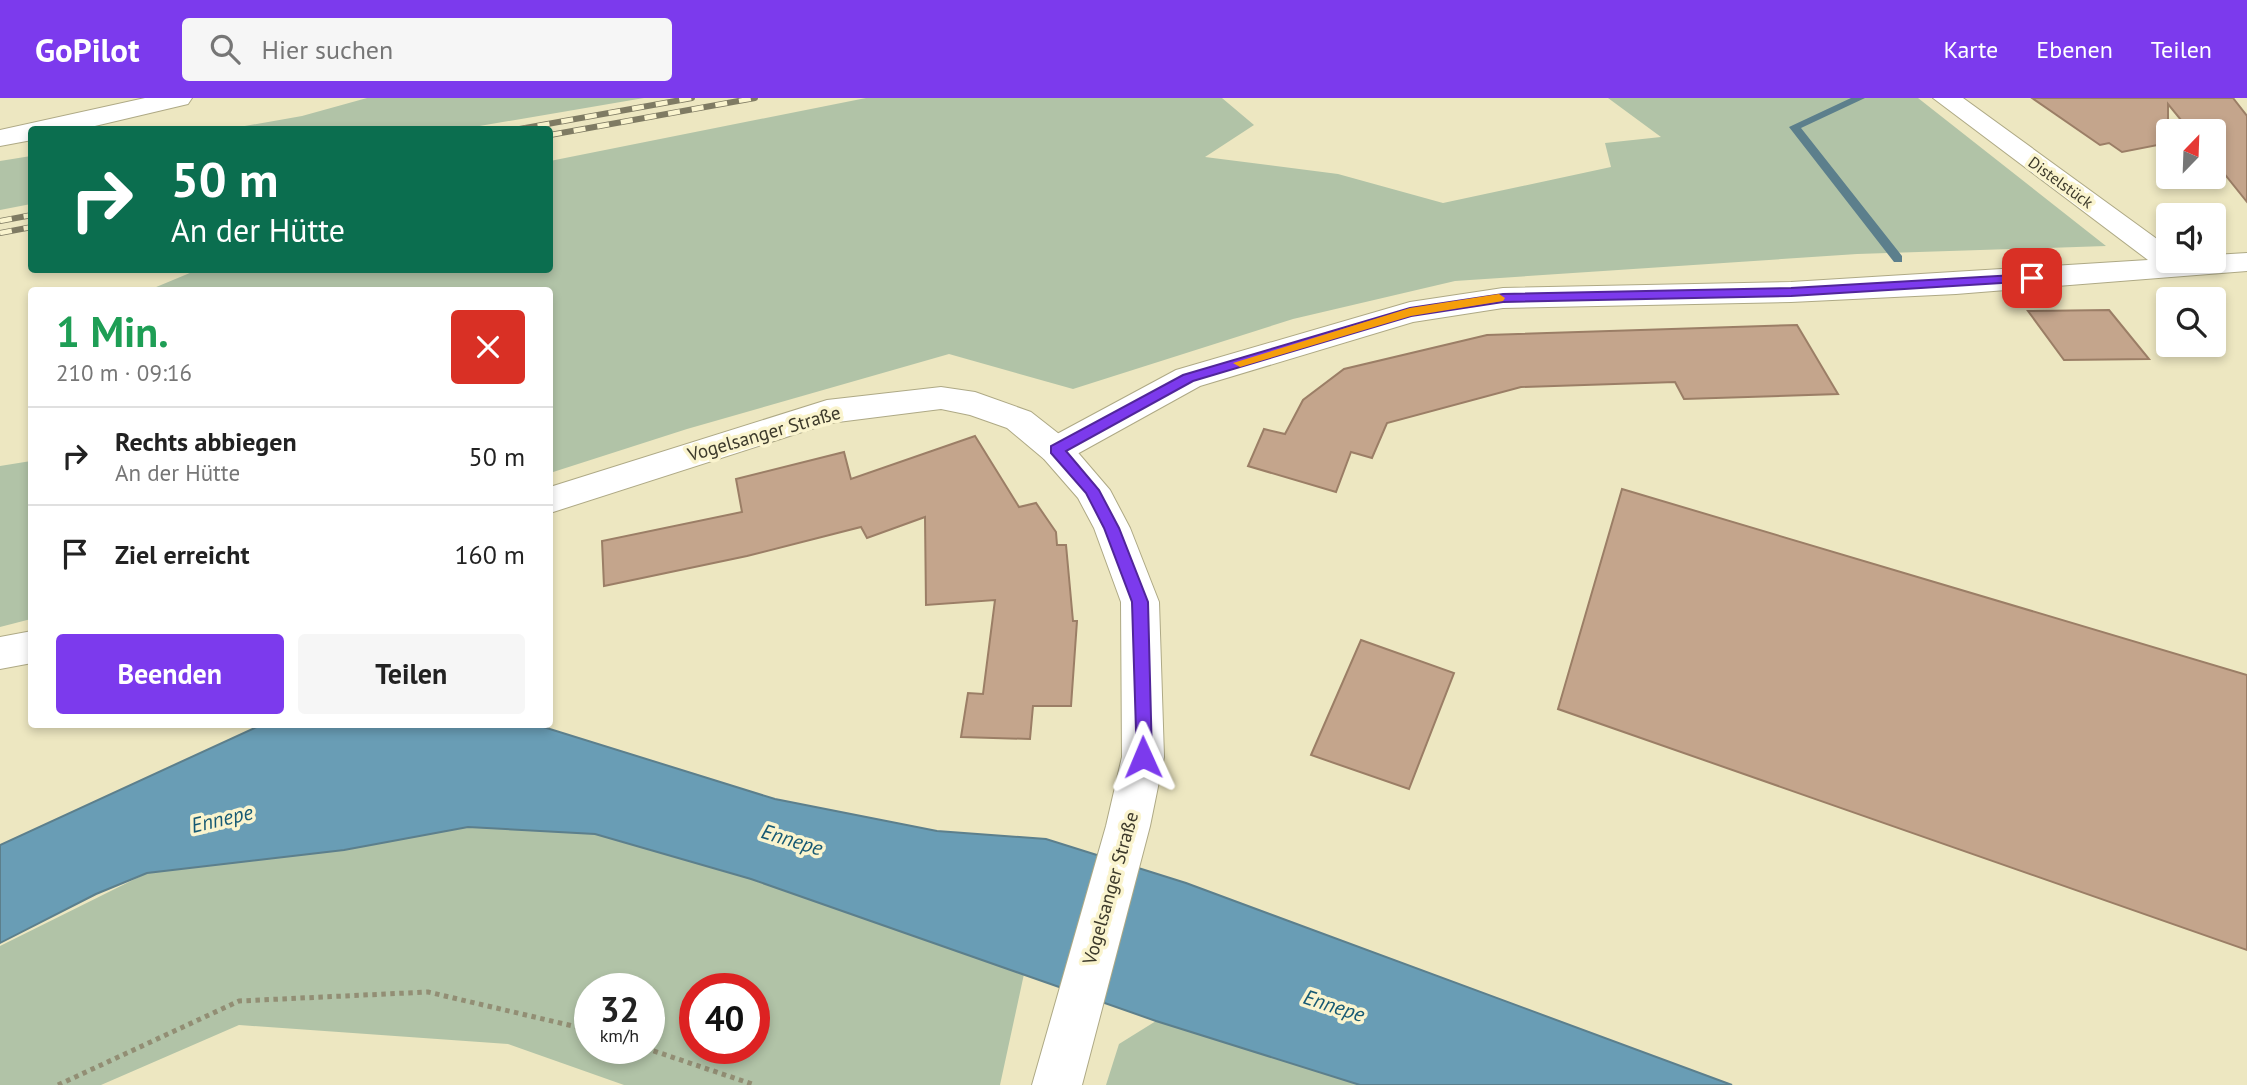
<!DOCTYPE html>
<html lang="de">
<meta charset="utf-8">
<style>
body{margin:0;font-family:"PT Sans",sans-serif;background:#f6f6f6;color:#222;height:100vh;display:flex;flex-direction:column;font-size:26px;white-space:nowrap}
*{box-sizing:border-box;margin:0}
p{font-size:23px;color:#767676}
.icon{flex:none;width:38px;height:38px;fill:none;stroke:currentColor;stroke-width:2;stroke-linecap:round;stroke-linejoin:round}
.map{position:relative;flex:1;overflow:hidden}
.panel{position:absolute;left:28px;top:189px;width:525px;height:441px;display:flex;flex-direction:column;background:#fff;border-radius:7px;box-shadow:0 4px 10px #0003}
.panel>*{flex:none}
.hud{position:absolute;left:28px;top:28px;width:525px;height:147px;border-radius:7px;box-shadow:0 4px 10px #0003;background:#0b6e4f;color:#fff;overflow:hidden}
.needle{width:46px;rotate:23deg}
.buttons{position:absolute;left:2156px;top:21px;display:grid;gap:14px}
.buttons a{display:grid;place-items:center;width:70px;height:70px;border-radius:7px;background:#fff;box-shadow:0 4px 10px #0003;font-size:35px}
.speed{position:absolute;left:574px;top:875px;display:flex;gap:14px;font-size:35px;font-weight:700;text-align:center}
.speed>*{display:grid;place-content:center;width:91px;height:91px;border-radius:50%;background:#fff;box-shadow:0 4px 10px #0003;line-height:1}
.speed small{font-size:18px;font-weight:400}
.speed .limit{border:10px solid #d22;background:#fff;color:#111}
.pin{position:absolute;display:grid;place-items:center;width:60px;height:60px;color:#fff;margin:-30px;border-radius:14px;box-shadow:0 4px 10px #0006}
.me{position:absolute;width:77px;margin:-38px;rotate:359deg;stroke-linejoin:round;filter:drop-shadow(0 0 5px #0008)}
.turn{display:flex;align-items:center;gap:24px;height:147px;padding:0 28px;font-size:32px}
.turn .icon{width:91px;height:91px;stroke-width:2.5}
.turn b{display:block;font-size:49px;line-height:60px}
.round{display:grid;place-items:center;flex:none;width:74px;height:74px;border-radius:7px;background:#f6f6f6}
.overview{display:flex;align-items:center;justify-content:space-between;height:119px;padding:0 28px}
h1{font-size:42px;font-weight:600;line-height:52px;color:#1e9e55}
.action{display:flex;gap:14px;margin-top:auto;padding:14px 28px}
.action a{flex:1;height:80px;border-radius:7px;background:#7c3aed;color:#fff;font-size:28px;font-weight:600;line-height:80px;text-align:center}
.action a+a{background:#f6f6f6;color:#222}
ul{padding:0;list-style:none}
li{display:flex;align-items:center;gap:21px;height:98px;padding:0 28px;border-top:2px solid #e0e0e0}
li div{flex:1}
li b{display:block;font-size:26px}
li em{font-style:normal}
header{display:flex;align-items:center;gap:42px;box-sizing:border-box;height:98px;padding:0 35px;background:#7c3aed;color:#fff}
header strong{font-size:33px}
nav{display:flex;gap:38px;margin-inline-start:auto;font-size:24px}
.search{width:490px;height:63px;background:#f6f6f6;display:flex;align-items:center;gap:18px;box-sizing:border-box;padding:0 24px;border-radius:7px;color:#767676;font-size:26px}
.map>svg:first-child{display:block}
.green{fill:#b1c3a7;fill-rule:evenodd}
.water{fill:#699db5;stroke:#5c7f8c;stroke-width:2}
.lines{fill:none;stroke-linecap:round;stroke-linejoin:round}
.stream{fill:#5c7f8c;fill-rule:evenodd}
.building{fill:#c4a58c;stroke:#9b7e66;stroke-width:2}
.street-casing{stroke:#aea985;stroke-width:2}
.secondary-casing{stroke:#aea985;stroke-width:2}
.path{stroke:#928e74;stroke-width:5;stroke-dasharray:4.5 4.5;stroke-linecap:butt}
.street{fill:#fff;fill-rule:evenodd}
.secondary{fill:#fff;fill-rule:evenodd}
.rail-casing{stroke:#7f7b63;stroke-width:6}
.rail{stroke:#faf4ce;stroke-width:4.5;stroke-dasharray:12;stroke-linecap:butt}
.route{fill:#7c3aed;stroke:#51269a;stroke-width:2}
.slow{fill:#f59e0b}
.labels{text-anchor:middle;stroke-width:7;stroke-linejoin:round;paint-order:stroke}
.far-street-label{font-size:16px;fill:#3d3a2b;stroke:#faf4ce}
.street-label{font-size:19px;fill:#3d3a2b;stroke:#faf4ce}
.water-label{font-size:21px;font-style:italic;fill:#165973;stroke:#faf4ce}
</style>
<header>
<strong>GoPilot</strong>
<div class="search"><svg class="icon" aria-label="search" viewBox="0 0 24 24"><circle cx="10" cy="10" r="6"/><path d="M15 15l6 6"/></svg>Hier suchen</div>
<nav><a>Karte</a><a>Ebenen</a><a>Teilen</a></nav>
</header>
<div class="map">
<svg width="2247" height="987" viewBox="0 0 2247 987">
<rect width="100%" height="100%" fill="#ede7c1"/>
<path class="green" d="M367 0H644L462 31H228L302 18Z
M866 0H1222L1254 27 1205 59 1338 76 1443 105 1611 69 1605 45 1661 39 1608 0H1918L2106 148 1857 156 1455 183 1293 221 1073 291 949 256 687 331 550 375V192H149L197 172H550V63Z
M31 58V106L0 112V63Z
M31 363V521L0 529V368Z
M468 729 595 736 751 781 1024 876 1000 987H624L508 946 239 927 101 987H0V848L147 775 344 752ZM590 891H649V950H590ZM695 891H754V950H695Z
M1156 923 1360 987H1106L1119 946Z"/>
<path class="water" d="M261 627H537L775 701 937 733 1046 741 1186 785 1732 987H1360L1156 923 751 781 595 736 468 729 344 752 147 775 96 796 0 845V747Z"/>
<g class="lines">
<path class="stream" d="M1851 0H1865L1801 30 1902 158V164H1894L1789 29Z"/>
</g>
<path class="building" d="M2032 0H2233L2247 18V104L2214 63V33H2190L2168 6V45L2122 54 2109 45 2100 47Z
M2109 212 2149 261 2064 262 2028 213Z
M1797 227 1838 296 1684 301 1675 284 1521 289 1387 325 1372 360 1351 354 1336 394 1248 368 1264 331 1285 336 1303 302 1344 271 1487 237Z
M975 338 1019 409 1036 405 1056 434 1057 447H1066L1073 523H1077L1071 608H1033L1030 641 961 639 968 595 983 596 995 502 926 507 925 419 867 440 861 429 747 458 604 488 602 443 742 414 736 381 844 354 851 381Z
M1622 391 2247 577V852L1558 611Z
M1361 542 1454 575 1409 691 1311 657Z"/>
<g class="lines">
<defs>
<path id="street" d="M145 0H192L188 6 78 32H32V42L0 48V32Z
M1933 0H1963L2168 149V163H2214V157L2247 155V173L1956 196 1791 204 1503 210 1413 224 1200 288 1068 361 1056 364 1044 361 1039 352 1044 343 1176 272 1410 204 1503 190 1791 184 2148 162Z"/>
<path id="secondary" d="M941 289 975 294 1031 314 1068 343 1110 392 1130 430 1159 504 1164 659 1150 728 1082 987H1032L1106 728 1122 659 1121 504 1094 430 1078 400 1044 361 1007 330 970 317 941 311 830 325 550 415V389L827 302Z
M32 533V565L0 571V539Z"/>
</defs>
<use href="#street" class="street-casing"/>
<use href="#secondary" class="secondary-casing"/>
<path class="path" d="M645 950 755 987
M58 987 239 903 428 894 590 932"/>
<use href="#street" class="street"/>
<use href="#secondary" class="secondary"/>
<defs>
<path id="rail" d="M514 32 692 0
M550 37 755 0
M0 123 32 117
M0 135 32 129"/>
</defs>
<use href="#rail" class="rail-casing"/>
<use href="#rail" class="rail"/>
</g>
<path class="route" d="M2032 176 2038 180 2036 183 1791 198 1503 204 1411 218 1193 283 1066 353 1099 392 1119 430 1148 504 1152 659 1143 667 1137 665 1132 504 1104 430 1086 395 1051 355V348L1183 277 1410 210 1503 196 1791 190Z"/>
<path class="slow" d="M1499 196 1505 200 1503 203 1411 218 1240 269 1233 265 1410 210Z"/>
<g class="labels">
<g class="far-street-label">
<text transform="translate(2061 84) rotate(36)" y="6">Distelstück</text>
</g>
<g class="street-label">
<text transform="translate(764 335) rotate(-16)" y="7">Vogelsanger Straße</text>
<text transform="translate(1110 790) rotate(-74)" y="7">Vogelsanger Straße</text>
</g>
<g class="water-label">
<text transform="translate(222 721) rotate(-13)" y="7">Ennepe</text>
<text transform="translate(792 742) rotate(17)" y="7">Ennepe</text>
<text transform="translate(1334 908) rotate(18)" y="7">Ennepe</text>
</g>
</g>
</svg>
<div class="buttons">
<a><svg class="needle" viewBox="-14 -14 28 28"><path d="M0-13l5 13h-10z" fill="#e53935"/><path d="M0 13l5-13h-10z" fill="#767676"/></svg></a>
<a><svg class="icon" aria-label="sound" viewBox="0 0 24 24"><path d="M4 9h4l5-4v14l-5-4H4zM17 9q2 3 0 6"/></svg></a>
<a><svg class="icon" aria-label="search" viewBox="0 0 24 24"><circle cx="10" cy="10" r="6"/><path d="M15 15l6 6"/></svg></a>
</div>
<div class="speed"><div>32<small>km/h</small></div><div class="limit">40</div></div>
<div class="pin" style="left:2032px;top:180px;background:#d93025"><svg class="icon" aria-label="arrive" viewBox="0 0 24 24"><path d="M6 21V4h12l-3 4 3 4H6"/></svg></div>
<svg class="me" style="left:1143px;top:659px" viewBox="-20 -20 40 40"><path d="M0-17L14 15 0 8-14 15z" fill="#7c3aed" stroke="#fff" stroke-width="4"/></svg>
<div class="hud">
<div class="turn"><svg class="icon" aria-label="right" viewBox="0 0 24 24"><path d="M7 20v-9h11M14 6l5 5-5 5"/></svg><div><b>50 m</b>An der Hütte</div></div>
</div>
<section class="panel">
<div class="overview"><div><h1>1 Min.</h1><p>210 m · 09:16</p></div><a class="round" style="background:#d93025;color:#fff"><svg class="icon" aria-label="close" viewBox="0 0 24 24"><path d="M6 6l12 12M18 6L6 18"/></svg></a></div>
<ul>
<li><svg class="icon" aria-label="right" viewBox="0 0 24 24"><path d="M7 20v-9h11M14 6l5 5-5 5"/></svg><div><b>Rechts abbiegen</b><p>An der Hütte</p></div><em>50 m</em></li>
<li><svg class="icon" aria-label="arrive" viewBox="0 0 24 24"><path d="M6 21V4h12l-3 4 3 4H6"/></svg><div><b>Ziel erreicht</b></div><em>160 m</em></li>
</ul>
<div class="action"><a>Beenden</a><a>Teilen</a></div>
</section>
</div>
